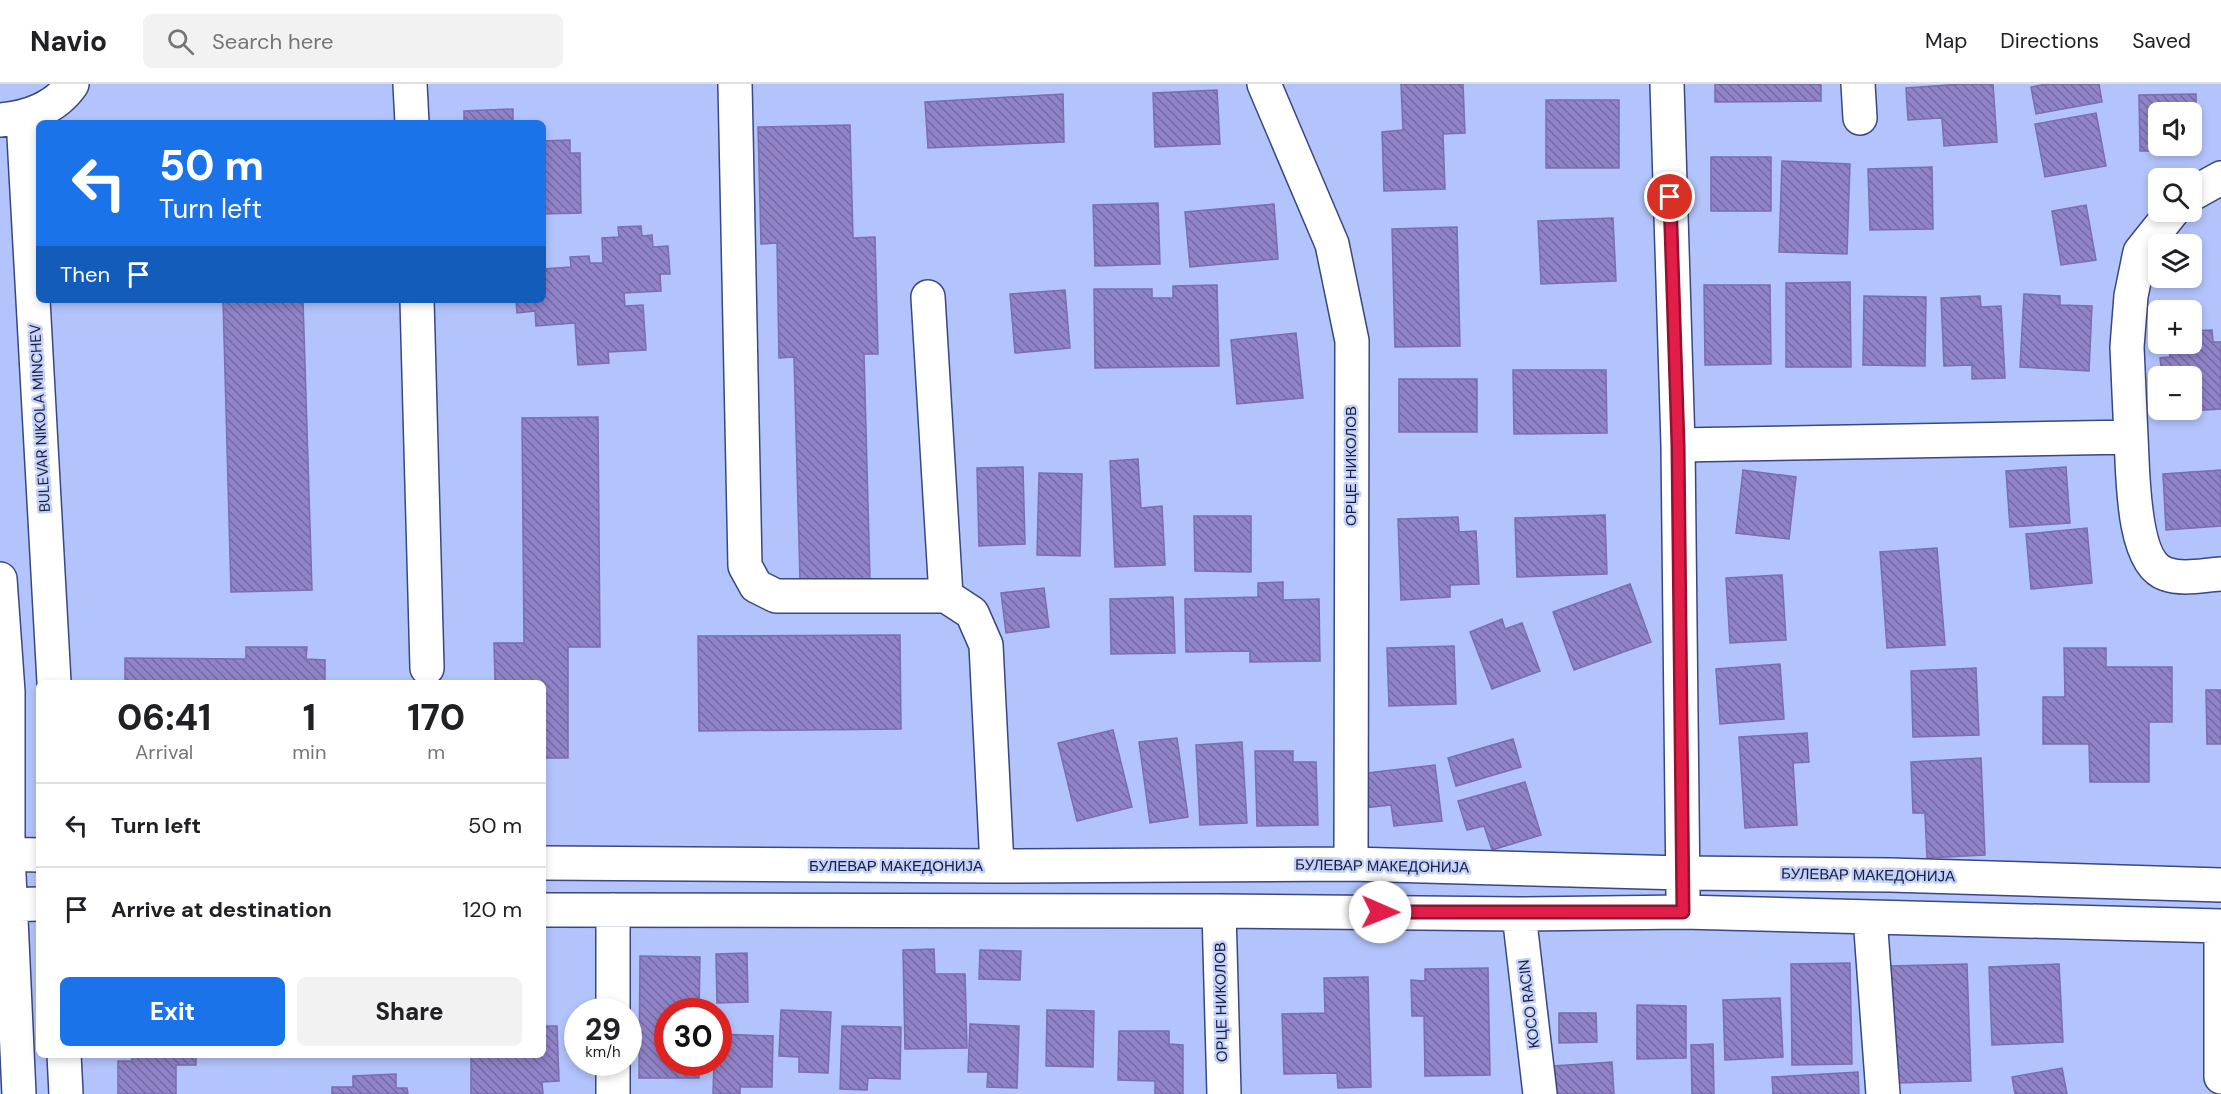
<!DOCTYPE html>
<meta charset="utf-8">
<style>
body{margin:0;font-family:"DM Sans",sans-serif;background:#f2f2f2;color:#202124;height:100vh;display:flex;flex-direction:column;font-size:22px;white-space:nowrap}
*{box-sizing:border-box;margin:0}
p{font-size:20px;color:#757577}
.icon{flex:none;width:33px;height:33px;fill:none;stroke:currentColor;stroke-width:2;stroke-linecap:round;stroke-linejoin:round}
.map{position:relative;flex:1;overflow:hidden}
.drawer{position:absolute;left:36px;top:596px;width:510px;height:378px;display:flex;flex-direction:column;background:#fff;border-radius:9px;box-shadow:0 3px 9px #0003}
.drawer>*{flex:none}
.hud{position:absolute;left:36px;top:36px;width:510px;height:183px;border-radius:9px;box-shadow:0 3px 9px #0003;background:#1a73e8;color:#fff;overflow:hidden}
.controls{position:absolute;left:2148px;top:18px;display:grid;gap:12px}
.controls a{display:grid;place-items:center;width:54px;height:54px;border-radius:9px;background:#fff;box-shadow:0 3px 9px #0003;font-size:30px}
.speed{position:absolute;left:564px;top:914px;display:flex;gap:12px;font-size:30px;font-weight:700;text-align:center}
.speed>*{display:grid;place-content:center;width:78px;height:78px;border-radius:50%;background:#fff;box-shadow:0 3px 9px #0003;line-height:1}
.speed small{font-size:15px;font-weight:400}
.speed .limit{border:9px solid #d22;background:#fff;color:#111}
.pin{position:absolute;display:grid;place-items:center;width:51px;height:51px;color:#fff;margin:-26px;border:3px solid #fff;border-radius:50%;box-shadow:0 2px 6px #0007}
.me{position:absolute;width:66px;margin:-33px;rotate:91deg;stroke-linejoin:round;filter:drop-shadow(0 0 4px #0008)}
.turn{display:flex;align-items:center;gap:21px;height:126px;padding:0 24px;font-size:27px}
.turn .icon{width:78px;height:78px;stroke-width:2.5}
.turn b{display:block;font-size:42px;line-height:51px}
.then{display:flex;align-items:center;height:57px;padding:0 24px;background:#0003;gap:12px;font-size:22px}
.eta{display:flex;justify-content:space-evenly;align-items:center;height:102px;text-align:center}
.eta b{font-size:36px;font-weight:800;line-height:42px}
.cta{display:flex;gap:12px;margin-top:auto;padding:12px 24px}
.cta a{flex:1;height:69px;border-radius:9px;background:#1a73e8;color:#fff;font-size:24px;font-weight:800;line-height:69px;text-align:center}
.cta a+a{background:#f2f2f2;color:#202124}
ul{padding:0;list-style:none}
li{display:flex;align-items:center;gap:18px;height:84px;padding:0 24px;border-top:2px solid #e0e0e0}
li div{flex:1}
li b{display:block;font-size:22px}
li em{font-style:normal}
header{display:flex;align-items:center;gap:36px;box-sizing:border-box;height:84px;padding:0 30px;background:#fff;border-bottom:2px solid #e0e0e0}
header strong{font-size:28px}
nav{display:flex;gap:33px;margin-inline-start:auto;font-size:21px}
.search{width:420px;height:54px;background:#f2f2f2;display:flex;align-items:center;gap:15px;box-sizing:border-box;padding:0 21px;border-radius:9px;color:#757577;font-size:22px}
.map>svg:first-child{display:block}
.building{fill:url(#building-back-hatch);stroke:#7a6db0;stroke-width:1.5;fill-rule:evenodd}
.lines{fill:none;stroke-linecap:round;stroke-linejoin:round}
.minor-casing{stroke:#394783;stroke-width:36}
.minor{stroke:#fff;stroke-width:33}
.route-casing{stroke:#92132f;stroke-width:15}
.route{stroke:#e11d48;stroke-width:10}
.labels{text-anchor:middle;stroke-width:5;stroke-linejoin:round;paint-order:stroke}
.street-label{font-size:15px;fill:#171d37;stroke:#c4d1fc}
</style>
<header>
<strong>Navio</strong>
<div class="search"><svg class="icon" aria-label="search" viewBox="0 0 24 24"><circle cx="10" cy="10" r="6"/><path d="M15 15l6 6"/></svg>Search here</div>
<nav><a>Map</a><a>Directions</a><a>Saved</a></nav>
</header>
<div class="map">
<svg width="2221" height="1010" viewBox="0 0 2221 1010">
<defs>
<pattern id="building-back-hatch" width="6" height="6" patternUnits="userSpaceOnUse" patternTransform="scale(1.5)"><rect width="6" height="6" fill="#9083c8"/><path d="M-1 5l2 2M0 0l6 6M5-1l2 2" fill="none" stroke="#756ba3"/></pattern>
</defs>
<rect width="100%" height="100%" fill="#b3c4fc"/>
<path class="building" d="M1401 0H1463L1465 49 1443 50 1445 105 1384 107 1382 48 1403 46Z
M1715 0H1821V17L1715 18Z
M1962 0H1993L1997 58 1944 62 1942 34 1908 36 1906 4Z
M2047 0H2099L2102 18 2036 30 2031 3Z
M1217 6 1220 60 1155 63 1153 9Z
M1063 10 1064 58 928 64 925 18Z
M2196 10 2197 67H2140L2139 11ZM2158 28H2192V62H2158Z
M1546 16H1619V84H1546Z
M513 25V39H464V27Z
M2096 29 2106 82 2045 93 2035 40Z
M850 41 853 154 875 153 878 270H864L870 495 800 496 794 273 779 274 777 159 761 160 758 43Z
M570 56V69H580L581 129 543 130V57Z
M1711 73H1771V127H1711Z
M1782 77 1850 80 1847 170 1779 168Z
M1932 83 1933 145 1870 146 1868 85Z
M1158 119 1160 180 1095 182 1093 121Z
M1274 120 1278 175 1190 183 1185 128Z
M2086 121 2096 176 2061 181 2052 127Z
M1613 134 1616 197 1541 200 1538 137Z
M641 142 642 152 652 151 653 163 668 162 670 190H660L661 207 624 209 625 222 643 221 646 266 608 268 609 279 578 281 575 239 536 242 535 227 517 229 516 216H543V185L571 183 570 173 589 172 590 179H603L602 154 619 153 618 143Z
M1457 143 1460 262 1395 263 1392 145Z
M1850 198 1851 283H1786V199Z
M1217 201 1219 282 1095 284 1094 205H1152V214H1173V202Z
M1704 201H1770L1771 280 1705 281Z
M1065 206 1070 264 1015 269 1010 210Z
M2024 210 2060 212V221L2092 222 2089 287 2020 283Z
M1864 212 1926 213 1925 282 1863 281Z
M1980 212 1981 223 2001 222 2005 294 1972 295V281L1944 282 1941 214Z
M223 216H303L312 506 231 508Z
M2212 246 2213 258H2221V325L2173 328V326H2192V292H2162L2160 274 2170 273 2168 260H2192V247Z
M1296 249 1303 314 1237 320 1231 256Z
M1513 286H1606L1607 349 1514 350Z
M1399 295H1477V348H1399Z
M598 333 600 563H568V674H543V598H495L494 559H524L522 334Z
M1138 375 1141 424 1162 422 1165 481 1115 483 1110 377Z
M1023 383 1025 460 979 462 977 384Z
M2066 383 2070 439 2010 443 2006 387Z
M1743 386 1796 393 1789 455 1736 449Z
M2221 386V442L2166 446 2163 390Z
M1039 389 1082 390 1080 472 1037 471Z
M1605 431 1607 490 1517 493 1515 434Z
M1194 432H1251V488L1195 487Z
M1458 433 1459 448 1476 447 1479 500 1450 501V513L1401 516 1398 435Z
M2087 444 2092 499 2031 505 2026 450Z
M1937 464 1945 561 1887 564 1880 468Z
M1782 491 1786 556 1730 559 1726 494Z
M1283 498V516L1319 515 1320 577 1250 578V567L1186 568 1185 515 1258 513V499Z
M1630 500 1651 558 1574 586 1553 528Z
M1044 504 1049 543 1006 549 1001 509Z
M1173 513 1175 569 1111 570 1110 515Z
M1502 535 1505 545 1522 539 1540 587 1492 605 1470 548Z
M900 551 901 645 699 647 698 552Z
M1454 562 1456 620 1389 622 1387 564Z
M246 563H307L306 575 325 576V598H125V574L246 575Z
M2064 564H2106V583H2172V638H2149V698H2090L2089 660H2043V613H2065Z
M1780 580 1784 635 1720 640 1716 585Z
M1976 584 1979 651 1913 653 1911 587Z
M2206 606H2221V660H2207Z
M1113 646 1132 723 1077 737 1058 659Z
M1807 649 1809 678 1793 679 1797 741 1745 744 1739 653Z
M1177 654 1188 733 1150 739 1139 658Z
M1513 655 1521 683 1456 702 1448 674Z
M1242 658 1247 739 1200 741 1196 661Z
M1255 667H1293V678H1316L1318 741 1257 742Z
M1981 674 1985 771 1927 774 1925 729H1913L1911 678Z
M1435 681 1442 737 1394 742 1391 721 1364 724 1359 690Z
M1525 698 1541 751 1492 766 1484 742 1467 746 1458 717Z
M934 865 935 890H965L967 964 905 965 903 866Z
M980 866 1021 867 1020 896 979 895Z
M747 869 748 918 717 919 716 870Z
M640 872 700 873 699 927H668V978H699V994H639Z
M1850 879 1852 980 1792 981 1791 880Z
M1967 880 1971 997 1895 999 1891 882Z
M2059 880 2063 958 1992 961 1989 883Z
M1488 884 1490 991 1425 992 1424 932H1412L1411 896 1425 897V885Z
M1368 893 1371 1003 1338 1004 1337 989 1284 990 1282 930 1325 929 1324 894Z
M543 904 545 942H557L559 997 542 998 543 1010H471V970H543Z
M1780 914 1783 973 1725 976 1723 916Z
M1637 921 1686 922V974L1637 975Z
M781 926 831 928 828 989 799 988V973L779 972Z
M1047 926 1094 927 1093 983 1046 982Z
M1559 929H1596L1597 958 1559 959Z
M970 940 1019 942 1017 1004 987 1003 988 988H968Z
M842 942 901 943 900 995 868 994 867 1006 840 1005Z
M1119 947H1169V960L1183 961V1010H1155V997L1118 996Z
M718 950 773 952 772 1003H740V1010H713L714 978H718Z
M1713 960 1714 1010H1692L1691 961Z
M132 970H196V981H176V1010H118V977H132Z
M1612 978 1614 1010H1554L1553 982Z
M2062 984 2067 1010H2015L2012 993Z
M1858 988 1859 1010H1773L1772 993Z
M396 990V1004H407L408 1010H332V1003H353V992Z"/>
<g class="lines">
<defs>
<path id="minor" d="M410 0 412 39
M735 0 745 482 756 502 776 512H946L972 529 986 561 997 782
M1264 0 1332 160 1352 257 1351 780
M1667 0 1678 361 1683 811
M1858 0 1860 34
M23 34 54 598
M0 36C27 34 56 24 72 0
M2192 110 2221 94
M928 213 946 512
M417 216 427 584
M2131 353 2127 263 2131 212 2140 168 2172 128
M1678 361 2131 353C2133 384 2131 479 2166 490 2183 496 2203 491 2221 490
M0 495 8 608V769L19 1010
M0 770 39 771
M543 779 997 782 1351 780 1683 789 1890 791 2221 801
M0 821 39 820
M543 826 1219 827 1519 830 1683 828 2221 842
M613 826V927
M1219 827 1224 1010
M1519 830 1540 1010
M1870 833 1883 1010
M2221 842V993
M64 970 66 1010
M613 978V1010"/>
</defs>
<use href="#minor" class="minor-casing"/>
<use href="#minor" class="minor"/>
</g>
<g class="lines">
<defs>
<path id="route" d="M1380 828H1683L1678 361 1670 113"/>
</defs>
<use href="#route" class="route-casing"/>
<use href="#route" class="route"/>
</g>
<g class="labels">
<g class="street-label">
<text transform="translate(40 334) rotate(-93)" y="5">BULEVAR NIKOLA MINCHEV</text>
<text transform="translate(1351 382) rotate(-90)" y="5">ОРЦЕ НИКОЛОВ</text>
<text x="896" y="787">БУЛЕВАР МАКЕДОНИЈА</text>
<text transform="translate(1382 782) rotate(1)" y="5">БУЛЕВАР МАКЕДОНИЈА</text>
<text transform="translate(1868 791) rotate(1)" y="5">БУЛЕВАР МАКЕДОНИЈА</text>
<text transform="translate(1221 918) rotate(-91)" y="5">ОРЦЕ НИКОЛОВ</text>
<text transform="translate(1529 920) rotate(-97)" y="5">KOCO RACIN</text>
</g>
</g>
</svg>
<div class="controls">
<a><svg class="icon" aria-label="sound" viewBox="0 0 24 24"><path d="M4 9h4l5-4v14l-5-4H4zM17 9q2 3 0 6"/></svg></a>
<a><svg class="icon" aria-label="search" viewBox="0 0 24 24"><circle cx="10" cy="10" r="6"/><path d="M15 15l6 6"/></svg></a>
<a><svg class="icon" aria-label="layers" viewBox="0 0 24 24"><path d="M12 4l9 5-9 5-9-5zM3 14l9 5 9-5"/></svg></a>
<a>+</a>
<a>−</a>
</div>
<div class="speed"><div>29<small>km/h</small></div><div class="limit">30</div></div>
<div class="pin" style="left:1670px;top:113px;background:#d93025"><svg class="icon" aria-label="arrive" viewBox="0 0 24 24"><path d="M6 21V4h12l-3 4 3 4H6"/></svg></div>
<svg class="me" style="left:1380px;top:828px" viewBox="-20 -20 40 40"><circle r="19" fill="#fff"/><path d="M0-13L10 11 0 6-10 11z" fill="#e11d48"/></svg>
<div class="hud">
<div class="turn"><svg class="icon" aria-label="left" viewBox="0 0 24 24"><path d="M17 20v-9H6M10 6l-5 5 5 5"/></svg><div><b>50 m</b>Turn left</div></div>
<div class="then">Then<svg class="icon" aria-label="arrive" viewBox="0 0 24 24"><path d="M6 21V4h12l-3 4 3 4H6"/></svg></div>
</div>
<section class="drawer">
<div class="eta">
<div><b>06:41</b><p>Arrival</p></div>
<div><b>1</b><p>min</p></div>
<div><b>170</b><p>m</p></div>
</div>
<ul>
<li><svg class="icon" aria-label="left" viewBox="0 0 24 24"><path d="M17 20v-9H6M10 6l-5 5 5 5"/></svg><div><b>Turn left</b></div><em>50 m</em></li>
<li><svg class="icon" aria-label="arrive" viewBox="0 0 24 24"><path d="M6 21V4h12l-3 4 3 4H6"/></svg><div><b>Arrive at destination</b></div><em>120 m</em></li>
</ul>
<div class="cta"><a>Exit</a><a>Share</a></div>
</section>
</div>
